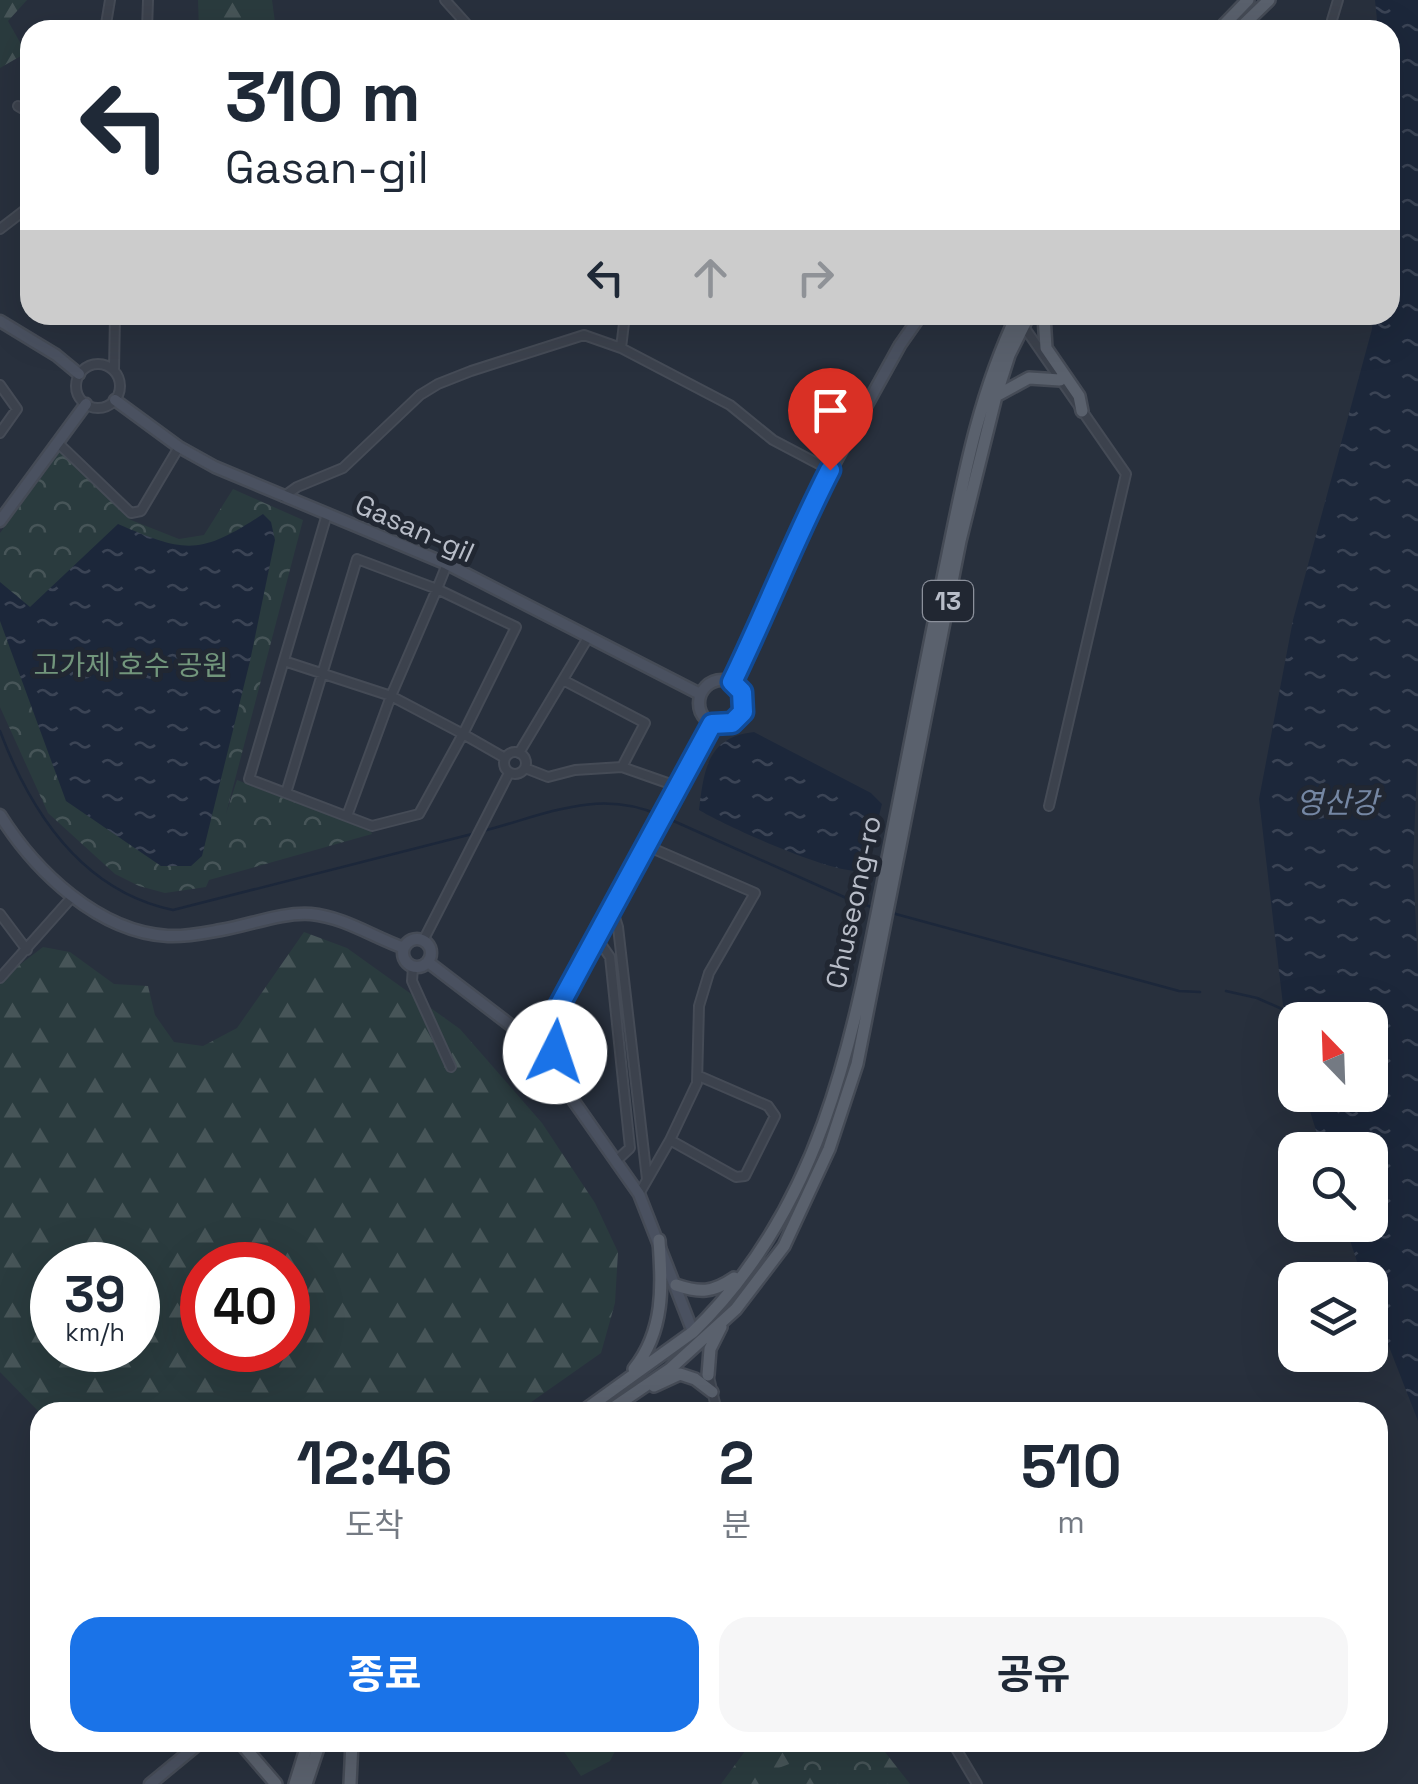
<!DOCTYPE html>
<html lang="ko">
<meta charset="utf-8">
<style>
body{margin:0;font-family:"Space Grotesk","Noto Sans KR",sans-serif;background:#f6f6f7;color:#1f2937;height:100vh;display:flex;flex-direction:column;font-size:38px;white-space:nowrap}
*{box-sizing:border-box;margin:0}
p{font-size:32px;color:#747a83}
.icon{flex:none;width:55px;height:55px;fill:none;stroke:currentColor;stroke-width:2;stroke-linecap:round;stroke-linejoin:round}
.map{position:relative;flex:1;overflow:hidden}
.details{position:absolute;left:30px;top:1402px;width:1358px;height:350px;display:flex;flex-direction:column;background:#fff;border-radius:30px;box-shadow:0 10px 40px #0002}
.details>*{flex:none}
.top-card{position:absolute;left:20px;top:20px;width:1380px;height:305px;border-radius:30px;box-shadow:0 10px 40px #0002;background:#fff;color:#1f2937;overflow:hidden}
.needle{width:65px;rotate:337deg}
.buttons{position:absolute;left:1278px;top:1002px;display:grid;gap:20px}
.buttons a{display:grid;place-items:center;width:110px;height:110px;border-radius:20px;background:#fff;box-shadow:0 10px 40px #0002;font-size:50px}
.speed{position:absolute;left:30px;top:1242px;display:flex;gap:20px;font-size:50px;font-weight:700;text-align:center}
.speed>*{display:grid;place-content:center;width:130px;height:130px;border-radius:50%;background:#fff;box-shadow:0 10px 40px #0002;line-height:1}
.speed small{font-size:25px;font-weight:400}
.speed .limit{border:15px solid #d22;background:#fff;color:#111}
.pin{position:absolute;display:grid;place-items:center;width:85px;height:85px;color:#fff;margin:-102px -42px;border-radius:50% 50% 50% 0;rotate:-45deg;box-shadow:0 0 10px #0007}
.pin .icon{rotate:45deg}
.me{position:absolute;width:110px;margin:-55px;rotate:4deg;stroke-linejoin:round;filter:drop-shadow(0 0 8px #0008)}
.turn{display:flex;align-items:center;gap:35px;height:210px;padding:0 40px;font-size:45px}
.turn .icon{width:130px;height:130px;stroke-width:2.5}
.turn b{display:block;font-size:70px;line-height:85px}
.lanes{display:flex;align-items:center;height:95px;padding:0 40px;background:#0003;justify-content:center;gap:50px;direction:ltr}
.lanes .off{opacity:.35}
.eta{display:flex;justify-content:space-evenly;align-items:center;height:170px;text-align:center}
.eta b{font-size:60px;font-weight:700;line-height:70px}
.cta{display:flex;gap:20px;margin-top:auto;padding:20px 40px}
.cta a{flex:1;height:115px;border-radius:30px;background:#1a73e8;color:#fff;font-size:40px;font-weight:700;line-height:115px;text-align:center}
.cta a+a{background:#f6f6f7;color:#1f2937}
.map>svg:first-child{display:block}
.forest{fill:url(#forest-firs);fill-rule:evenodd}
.park{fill:url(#park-crowns)}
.water{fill:url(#water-ripples)}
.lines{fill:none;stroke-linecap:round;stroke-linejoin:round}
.stream{stroke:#1c273a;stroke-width:2.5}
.street-casing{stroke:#454b56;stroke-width:12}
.secondary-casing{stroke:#454b56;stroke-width:15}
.primary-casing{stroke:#454b56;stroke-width:16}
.street{stroke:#3c424d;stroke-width:8}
.secondary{stroke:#4a5160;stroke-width:10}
.primary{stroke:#5a616d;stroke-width:11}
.route-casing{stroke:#114b97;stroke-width:25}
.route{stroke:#1a73e8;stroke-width:18}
.labels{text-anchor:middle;stroke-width:10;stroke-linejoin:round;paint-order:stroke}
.shield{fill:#212732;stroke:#8b909b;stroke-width:2.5}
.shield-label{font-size:25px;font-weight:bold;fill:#b8bdc8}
.street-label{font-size:28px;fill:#b8bdc8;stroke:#212732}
.park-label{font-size:28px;fill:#72967c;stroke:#212732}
.water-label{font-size:30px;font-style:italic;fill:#7587a3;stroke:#212732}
</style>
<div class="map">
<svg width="1418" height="1784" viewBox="0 0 1418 1784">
<defs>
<pattern id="forest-firs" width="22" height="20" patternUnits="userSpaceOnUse" patternTransform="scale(2.5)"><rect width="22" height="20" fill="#2a3b3e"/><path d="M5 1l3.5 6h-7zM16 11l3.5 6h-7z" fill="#475558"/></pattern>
<pattern id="park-crowns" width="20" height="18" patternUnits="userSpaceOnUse" patternTransform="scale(2.5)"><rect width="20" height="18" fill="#2a3b3e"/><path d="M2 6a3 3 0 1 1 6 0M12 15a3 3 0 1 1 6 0" fill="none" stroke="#475558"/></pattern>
<pattern id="water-ripples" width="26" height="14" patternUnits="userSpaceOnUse" patternTransform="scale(2.5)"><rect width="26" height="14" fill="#1c273a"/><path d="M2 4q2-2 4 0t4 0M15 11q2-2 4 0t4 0" fill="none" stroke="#3b4455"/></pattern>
</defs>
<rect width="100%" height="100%" fill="#28303d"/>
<path class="forest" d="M0 0H27L8 21 26 53 0 68Z
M198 0H272L276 30H199Z
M304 932 347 948 460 1029 542 1123 595 1203 618 1252 615 1303 601 1353 517 1412 40 1413 0 1372V984L14 969 43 947 70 952 114 984 148 986 155 1015 174 1042 203 1046 237 1028ZM52 1265H138V1350H52ZM202 1265H288V1350H202Z
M799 1742 878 1743 910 1784H721L748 1747Z
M558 1743V1742L619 1743 610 1761 581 1776Z"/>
<path class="park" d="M60 452 131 520 179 539 204 535 233 489 303 520 226 814 237 780 370 829 372 834 209 880 206 887 165 893 139 886 115 874 48 813 0 707V533Z
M844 1743H854L886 1770 890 1784H830L822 1774 776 1769Z"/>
<path class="water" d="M1375 0H1418V746L1413 863 1418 968V1421L1370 1298V1280H1363L1345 1225H1370V1150H1322L1305 1095H1370V1020H1295V1061L1286 1031 1259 799 1293 620 1372 329 1373 315H1390V30H1378Z
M263 514 271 522 275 540 250 661 202 856 191 866H161L66 801 0 621V582L30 607 118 524C185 553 200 556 263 514Z
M754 732 871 793 882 804 865 870C841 879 724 825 699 810 704 770 707 737 754 732Z"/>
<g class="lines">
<path class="stream" d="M0 731C31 813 82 891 173 910L476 833
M667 818 853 901 875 908
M483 831C545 815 598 788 659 815
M892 913 1179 991 1200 992
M1226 991 1257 998 1282 1009"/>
<defs>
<path id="street" d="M445 0 472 30
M1332 20 1338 0
M105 30 110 0
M147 30 148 0
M18 106 30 113
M0 229 30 206
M625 315 621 348 730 405 773 440 830 470
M1022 324 1126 474 1049 806
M76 386a22 22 0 1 1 44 0a22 22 0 1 1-44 0Z
M114 370 115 315
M0 385 17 409 0 433
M58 443 131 513 141 511 179 447
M283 497 297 487 343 468 420 395 438 384 471 371 584 335 621 348
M327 514 249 779 372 826 419 814 463 734 505 758
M284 661 391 696 463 734 516 627 437 589 391 696 347 816
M563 680 645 723 622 767
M504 763a11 11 0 1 1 22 0a11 11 0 1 1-22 0Z
M519 753 589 636
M525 768 548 777 575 770 622 767 679 787
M286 793 357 559 437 589 447 564
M613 911 618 927 647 1179
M0 914 27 950
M598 940 610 957 630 1148 616 1161
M423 941 509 773
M413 967 412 981 451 1067
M0 978 73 896
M670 1140 736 1177 745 1176 775 1116 768 1106 699 1076
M639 1194 670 1140 697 1083 699 1006 709 973 755 893 647 846
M708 1372 717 1412
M952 1742 977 1784"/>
<path id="secondary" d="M0 321 56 355 79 374
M115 400 179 447 215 467 447 564 700 694
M0 521 86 404
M699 703a23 23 0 1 1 46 0a23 23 0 1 1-46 0Z
M732 682 807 513 900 345 921 315
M0 815C35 871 98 932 168 936 186 937 204 933 221 930 251 925 281 912 311 914 344 917 373 937 404 948
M403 953a14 14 0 1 1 28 0a14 14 0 1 1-28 0Z
M428 962 522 1034
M517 1047a19 19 0 1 1 38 0a19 19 0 1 1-38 0Z
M546 1030 712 724
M547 1063 639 1194 693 1332
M150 1784 201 1742"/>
<path id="primary" d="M1219 30 1248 0
M1238 30 1269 0
M1044 315 1046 348 1079 396 1082 411
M996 396 1029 378 1060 380
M676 1285C700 1293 712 1293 734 1278
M634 1369C665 1330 662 1286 659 1240
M708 1375 710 1349 721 1327
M654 1386 680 1374 695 1379 712 1392
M582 1412 693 1332C826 1203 854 1031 888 858 908 756 927 655 948 554 965 470 980 392 1017 315
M607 1412 670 1369 736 1309 784 1246 829 1149 857 1064 960 541 996 396 1009 355 1029 315
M240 1742 276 1784
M295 1784 308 1742
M306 1784 320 1742
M350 1784 352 1742"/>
</defs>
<use href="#street" class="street-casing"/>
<use href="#secondary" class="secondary-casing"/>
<use href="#primary" class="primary-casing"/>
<use href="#street" class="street"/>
<use href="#secondary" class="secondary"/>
<use href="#primary" class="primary"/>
</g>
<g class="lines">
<defs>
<path id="route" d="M555 1052 554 1040 546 1030 712 724 732 723 743 712 742 692 732 682C766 612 794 540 830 470"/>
</defs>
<use href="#route" class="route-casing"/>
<use href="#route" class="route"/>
</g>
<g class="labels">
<rect class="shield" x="923" y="581" width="50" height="40" rx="8"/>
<g class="shield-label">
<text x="948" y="610">13</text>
</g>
<g class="street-label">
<text transform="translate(415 528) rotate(24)" y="10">Gasan-gil</text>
<text transform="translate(853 902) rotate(-78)" y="10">Chuseong-ro</text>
</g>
<g class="park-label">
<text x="131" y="675">고가제 호수 공원</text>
</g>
<g class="water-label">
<text x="1337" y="813">영산강</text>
</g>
</g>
</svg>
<div class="buttons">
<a><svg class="needle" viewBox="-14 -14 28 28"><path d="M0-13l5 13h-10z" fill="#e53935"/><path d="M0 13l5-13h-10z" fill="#747a83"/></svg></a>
<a><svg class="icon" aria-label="search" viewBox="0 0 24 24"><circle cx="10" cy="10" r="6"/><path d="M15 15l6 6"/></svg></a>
<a><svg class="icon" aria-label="layers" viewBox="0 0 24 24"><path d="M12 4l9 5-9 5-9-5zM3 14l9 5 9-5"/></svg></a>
</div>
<div class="speed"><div>39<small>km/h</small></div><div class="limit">40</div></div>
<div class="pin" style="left:830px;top:470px;background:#d93025"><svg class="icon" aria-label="arrive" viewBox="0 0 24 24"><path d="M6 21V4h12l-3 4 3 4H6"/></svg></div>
<svg class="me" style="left:555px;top:1052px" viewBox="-20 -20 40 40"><circle r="19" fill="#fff"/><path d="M0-13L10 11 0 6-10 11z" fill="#1a73e8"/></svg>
<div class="top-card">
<div class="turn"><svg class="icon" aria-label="left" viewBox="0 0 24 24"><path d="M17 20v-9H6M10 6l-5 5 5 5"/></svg><div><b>310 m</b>Gasan-gil</div></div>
<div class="lanes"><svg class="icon" aria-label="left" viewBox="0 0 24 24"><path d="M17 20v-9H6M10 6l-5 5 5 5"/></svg><svg class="icon off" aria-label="ahead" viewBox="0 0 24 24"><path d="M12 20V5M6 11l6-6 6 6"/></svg><svg class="icon off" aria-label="right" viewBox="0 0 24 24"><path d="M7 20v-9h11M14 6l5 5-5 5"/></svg></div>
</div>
<section class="details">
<div class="eta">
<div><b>12:46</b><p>도착</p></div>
<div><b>2</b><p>분</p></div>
<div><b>510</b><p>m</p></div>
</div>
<div class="cta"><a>종료</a><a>공유</a></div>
</section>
</div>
